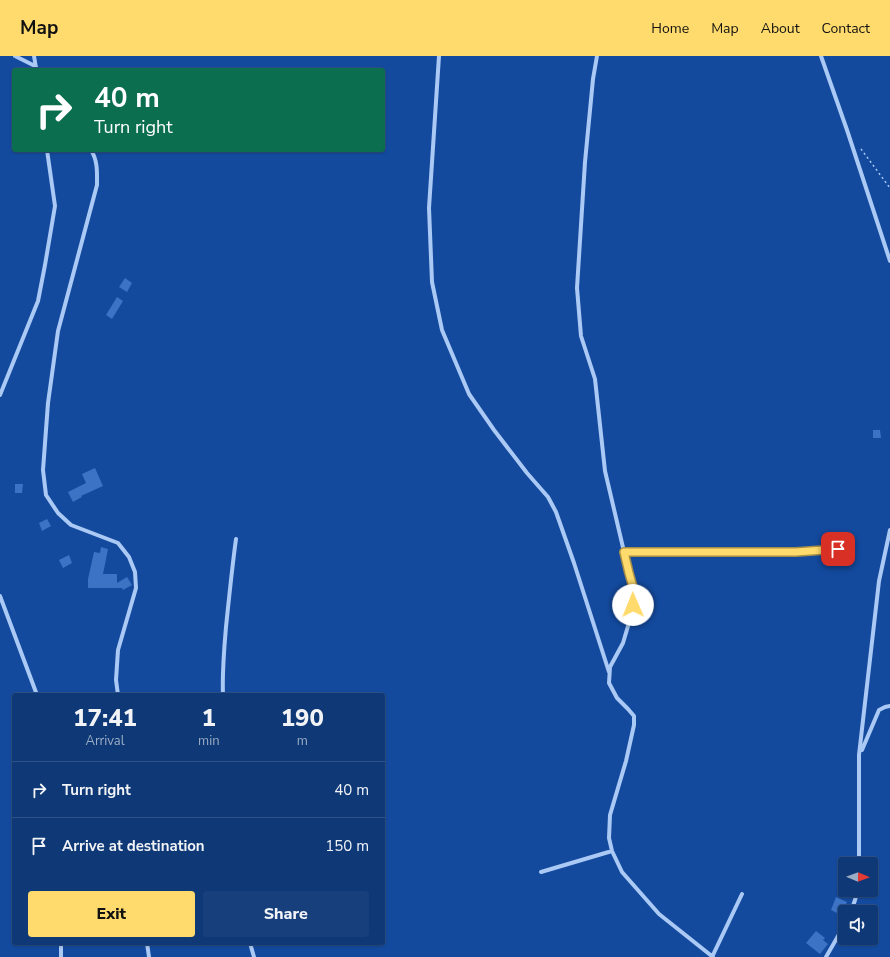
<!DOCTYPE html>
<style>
body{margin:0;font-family:"Nunito Sans",sans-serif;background:#173f7b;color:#f1f3f6;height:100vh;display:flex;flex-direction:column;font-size:15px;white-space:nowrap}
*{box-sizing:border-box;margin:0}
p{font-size:13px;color:#9bacc5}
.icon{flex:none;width:22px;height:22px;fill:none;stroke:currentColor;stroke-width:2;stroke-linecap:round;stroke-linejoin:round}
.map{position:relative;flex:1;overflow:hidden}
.panel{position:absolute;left:12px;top:637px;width:373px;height:252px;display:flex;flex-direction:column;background:#0e3876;border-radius:4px;box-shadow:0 1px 3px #0004,0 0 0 1px #2e5288}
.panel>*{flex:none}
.guide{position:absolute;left:12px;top:12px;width:373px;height:84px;border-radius:4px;box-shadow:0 1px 3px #0004,0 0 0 1px #2e5288;background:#0b6e4f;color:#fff;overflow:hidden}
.needle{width:26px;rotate:91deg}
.fabs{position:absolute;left:838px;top:801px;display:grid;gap:8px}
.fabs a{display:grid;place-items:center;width:40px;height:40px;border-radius:4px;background:#0e3876;box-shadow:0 1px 3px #0004,0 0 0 1px #2e5288;font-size:20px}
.pin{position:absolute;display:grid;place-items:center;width:34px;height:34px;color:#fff;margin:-17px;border-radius:8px;box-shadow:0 2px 6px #0006}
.me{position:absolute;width:44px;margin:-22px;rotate:359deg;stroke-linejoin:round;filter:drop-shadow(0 0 3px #0008)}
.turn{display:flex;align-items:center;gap:14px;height:84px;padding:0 16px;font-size:18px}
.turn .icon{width:52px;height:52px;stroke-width:2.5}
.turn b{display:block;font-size:28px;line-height:34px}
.eta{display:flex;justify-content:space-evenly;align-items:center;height:68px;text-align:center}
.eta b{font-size:24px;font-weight:800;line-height:28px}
.primary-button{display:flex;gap:8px;margin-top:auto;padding:8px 16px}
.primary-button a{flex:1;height:46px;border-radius:4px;background:#ffdb6d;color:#111;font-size:16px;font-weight:800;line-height:46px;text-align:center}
.primary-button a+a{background:#173f7b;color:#f1f3f6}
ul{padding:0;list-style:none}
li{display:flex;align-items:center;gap:12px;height:56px;padding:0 16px;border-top:1px solid #2e5288}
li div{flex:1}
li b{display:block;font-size:15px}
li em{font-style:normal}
header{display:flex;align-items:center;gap:24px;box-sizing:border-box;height:56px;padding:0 20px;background:#ffdb6d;color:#111}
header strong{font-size:19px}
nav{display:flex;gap:22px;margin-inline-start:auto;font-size:14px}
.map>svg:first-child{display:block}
.building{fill:#3c73c5}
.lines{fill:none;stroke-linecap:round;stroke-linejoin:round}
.path{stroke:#aac9f4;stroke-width:1.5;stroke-dasharray:2 3;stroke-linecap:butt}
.minor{stroke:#aac9f4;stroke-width:4}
.route-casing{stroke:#a68e47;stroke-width:10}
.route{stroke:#ffdb6d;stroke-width:7}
</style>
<header>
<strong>Map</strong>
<nav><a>Home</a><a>Map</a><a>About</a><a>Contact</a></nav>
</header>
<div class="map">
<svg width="890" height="901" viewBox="0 0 890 901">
<rect width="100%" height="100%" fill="#134a9e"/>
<path class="building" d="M125 222 132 227 127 236 119 231Z
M117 241 123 245 112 263 106 259Z
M873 374H880L881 382H873Z
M95 412 103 430 81 440 82 441 73 446 68 436 86 427 82 418Z
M15 428H23L22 437H15Z
M47 463 51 470 42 475 39 467Z
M101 491 108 493 103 518H117V527L127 521 132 529 123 534 122 532H88V523L94 496 100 497Z
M69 499 72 507 63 512 59 504Z
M836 841 847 846 846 848 850 849 847 856H845V861L831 854Z
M816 875 825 882 823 884 828 888 820 898 806 887Z"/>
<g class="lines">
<path class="path" d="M861 93 890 132"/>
<path class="minor" d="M15 0 35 10 38 14
M34 0 36 12
M439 0 429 152 432 226 442 274 469 338 494 374 527 417 548 441 556 456 574 507 609 616
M597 0 593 23 585 106 577 232 581 280 595 323 605 415 629 517 635 538 631 560 623 587 610 611 609 627 617 642 628 653 634 660V669L626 705 610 759 609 782 612 795 622 816 659 858 713 901
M821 0 847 74 890 205
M91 94C98 105 97 117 97 129L58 275 48 347 43 414 46 439 58 457 71 469 118 487 129 501 135 516 136 532 118 594 116 624 118 639
M0 339 38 245 45 209 55 150 47 94
M624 496H796L838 493
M0 540 37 639
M223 639C222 616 224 594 226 571 229 542 232 512 236 483
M862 694 879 654 885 651 890 650
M859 808V699L879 525 890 474
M541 816 612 795
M851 856 855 844 858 834
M147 887 149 901
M250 887 254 901
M61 901V887
M712 901 742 838
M826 901 845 868"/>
</g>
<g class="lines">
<defs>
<path id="route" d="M633 549 635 538 629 517 624 496H796L838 493"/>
</defs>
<use href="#route" class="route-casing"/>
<use href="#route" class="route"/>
</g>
</svg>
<div class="fabs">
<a><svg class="needle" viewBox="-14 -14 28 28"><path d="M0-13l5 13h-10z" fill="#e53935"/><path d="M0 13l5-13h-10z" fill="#9bacc5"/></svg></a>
<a><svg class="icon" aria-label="sound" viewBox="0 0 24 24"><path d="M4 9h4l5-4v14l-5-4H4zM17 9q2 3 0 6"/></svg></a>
</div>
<div class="pin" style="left:838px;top:493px;background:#d93025"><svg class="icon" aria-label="arrive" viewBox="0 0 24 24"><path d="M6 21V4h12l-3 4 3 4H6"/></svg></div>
<svg class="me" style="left:633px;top:549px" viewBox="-20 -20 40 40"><circle r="19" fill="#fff"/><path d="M0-13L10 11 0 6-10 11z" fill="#ffdb6d"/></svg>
<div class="guide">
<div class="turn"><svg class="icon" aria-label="right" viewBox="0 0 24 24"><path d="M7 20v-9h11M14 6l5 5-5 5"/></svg><div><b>40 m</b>Turn right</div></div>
</div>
<section class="panel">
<div class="eta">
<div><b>17:41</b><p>Arrival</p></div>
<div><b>1</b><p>min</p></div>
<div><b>190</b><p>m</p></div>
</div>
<ul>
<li><svg class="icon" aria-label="right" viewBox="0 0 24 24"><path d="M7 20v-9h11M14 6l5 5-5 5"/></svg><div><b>Turn right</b></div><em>40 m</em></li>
<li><svg class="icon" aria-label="arrive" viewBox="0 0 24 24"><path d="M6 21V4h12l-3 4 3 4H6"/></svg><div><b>Arrive at destination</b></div><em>150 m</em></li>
</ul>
<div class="primary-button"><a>Exit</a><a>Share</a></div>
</section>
</div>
